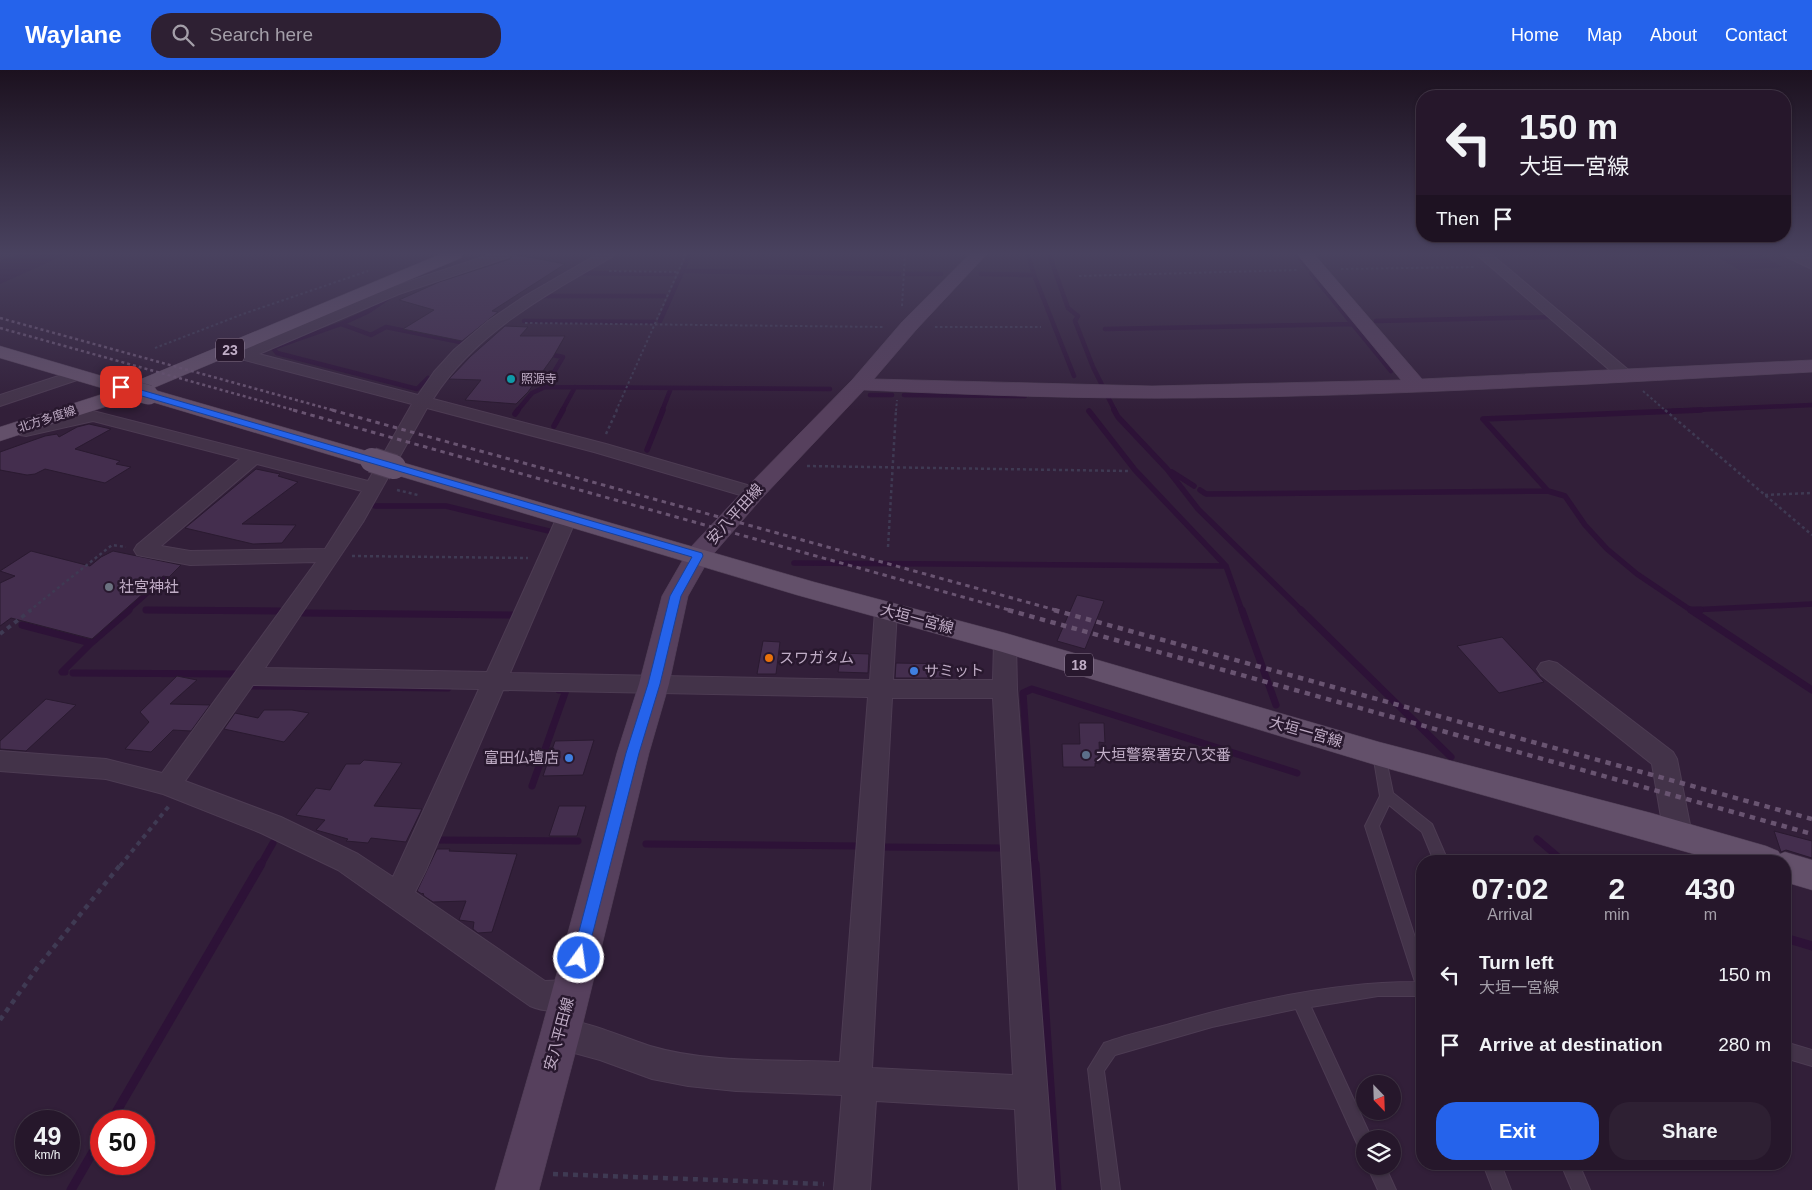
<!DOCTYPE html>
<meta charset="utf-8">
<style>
body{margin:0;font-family:Arial,"Noto Sans JP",sans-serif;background:#2e2033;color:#f1f3f6;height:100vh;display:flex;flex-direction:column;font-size:19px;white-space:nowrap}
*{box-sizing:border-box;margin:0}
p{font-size:16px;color:#a49fa9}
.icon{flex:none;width:28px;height:28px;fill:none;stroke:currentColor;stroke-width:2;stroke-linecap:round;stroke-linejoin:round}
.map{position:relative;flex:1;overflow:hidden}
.details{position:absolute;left:1416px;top:785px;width:375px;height:315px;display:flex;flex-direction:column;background:#26172b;border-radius:20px;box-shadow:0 1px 4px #0004,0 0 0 1px #423647}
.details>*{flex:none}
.hud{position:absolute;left:1416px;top:20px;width:375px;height:152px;border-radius:20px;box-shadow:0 1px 4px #0004,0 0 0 1px #423647;background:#26172b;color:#f1f3f6;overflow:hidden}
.needle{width:32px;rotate:157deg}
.controls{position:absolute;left:1356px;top:1005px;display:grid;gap:10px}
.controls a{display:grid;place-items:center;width:45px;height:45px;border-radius:50%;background:#26172b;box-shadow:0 1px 4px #0004,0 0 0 1px #423647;font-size:25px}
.speed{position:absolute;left:15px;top:1040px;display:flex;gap:10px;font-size:25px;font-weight:700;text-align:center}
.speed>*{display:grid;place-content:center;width:65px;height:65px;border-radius:50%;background:#26172b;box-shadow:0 1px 4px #0004,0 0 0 1px #423647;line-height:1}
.speed small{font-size:12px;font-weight:400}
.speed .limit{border:8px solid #d22;background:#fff;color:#111}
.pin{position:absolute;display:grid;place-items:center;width:42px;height:42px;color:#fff;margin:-21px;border-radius:10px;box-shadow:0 2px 8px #0006}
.me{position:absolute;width:55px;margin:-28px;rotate:14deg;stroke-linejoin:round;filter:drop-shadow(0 0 4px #0008)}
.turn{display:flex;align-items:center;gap:18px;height:105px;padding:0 20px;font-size:22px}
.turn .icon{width:65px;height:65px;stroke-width:2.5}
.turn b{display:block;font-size:35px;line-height:42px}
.then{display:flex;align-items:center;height:48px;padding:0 20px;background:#0003;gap:10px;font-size:19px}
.eta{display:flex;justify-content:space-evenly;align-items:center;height:85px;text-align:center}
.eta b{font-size:30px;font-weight:700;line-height:35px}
.primary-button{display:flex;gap:10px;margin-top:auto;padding:10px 20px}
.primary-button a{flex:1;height:58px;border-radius:20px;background:#2563eb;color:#fff;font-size:20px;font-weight:700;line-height:58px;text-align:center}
.primary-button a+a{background:#2e2033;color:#f1f3f6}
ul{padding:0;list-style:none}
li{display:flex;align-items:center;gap:15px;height:70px;padding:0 20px}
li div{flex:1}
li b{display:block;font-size:19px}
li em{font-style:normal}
header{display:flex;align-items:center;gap:30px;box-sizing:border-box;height:70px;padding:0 25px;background:#2563eb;color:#fff}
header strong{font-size:24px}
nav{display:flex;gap:28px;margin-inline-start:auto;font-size:18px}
.search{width:350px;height:45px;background:#2e2033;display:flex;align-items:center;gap:12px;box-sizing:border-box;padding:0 18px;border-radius:20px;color:#a49fa9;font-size:19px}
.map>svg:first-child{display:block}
.water{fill:#2d1237}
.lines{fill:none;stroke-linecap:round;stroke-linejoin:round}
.stream-far3{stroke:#2d1237;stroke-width:4.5}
.stream-far2{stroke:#2d1237;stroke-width:5.5}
.stream-far1{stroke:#2d1237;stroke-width:7}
.stream{stroke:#2d1237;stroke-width:9}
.building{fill:#442e4e;stroke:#2a1a30}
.lane-casing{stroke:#4d3c53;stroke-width:2}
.street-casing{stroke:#4d3c53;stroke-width:2}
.secondary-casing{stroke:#4d3c53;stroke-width:1}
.primary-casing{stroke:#4d3c53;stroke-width:1}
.path-far3{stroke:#3f3a53;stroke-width:2;stroke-dasharray:2.5 2.5;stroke-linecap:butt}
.path-far2{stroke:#3f3a53;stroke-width:2.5;stroke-dasharray:3 3;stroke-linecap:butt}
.path-far1{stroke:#3f3a53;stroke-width:4;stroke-dasharray:4.5 4.5;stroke-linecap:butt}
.path{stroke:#3f3a53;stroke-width:4.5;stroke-dasharray:5 5;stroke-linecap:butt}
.lane{fill:#433349;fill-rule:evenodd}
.street{fill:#433349;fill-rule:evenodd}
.secondary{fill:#56405d;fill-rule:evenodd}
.primary{fill:#63506a;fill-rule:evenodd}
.rail-far2{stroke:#695471;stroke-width:2.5;stroke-dasharray:3 3;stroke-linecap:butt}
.rail-far1{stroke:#695471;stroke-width:3;stroke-dasharray:4.5 4.5;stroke-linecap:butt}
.rail{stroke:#695471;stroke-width:4.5;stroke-dasharray:5.5 5.5;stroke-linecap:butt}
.primary-bridge-far1-casing{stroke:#4d3c53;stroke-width:20;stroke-linecap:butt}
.primary-bridge-casing{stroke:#4d3c53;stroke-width:26;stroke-linecap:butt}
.primary-bridge-far1{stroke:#63506a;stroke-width:19}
.primary-bridge{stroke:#63506a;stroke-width:24}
.route{fill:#2563eb;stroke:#184099}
.culture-dot{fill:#0f9aa8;stroke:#28182e;stroke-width:2}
.worship-dot{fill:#6b7280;stroke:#28182e;stroke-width:2}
.food-dot{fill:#e8710a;stroke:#28182e;stroke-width:2}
.shop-dot{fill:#3f7fe0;stroke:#28182e;stroke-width:2}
.service-dot{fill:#5c6f8a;stroke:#28182e;stroke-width:2}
.labels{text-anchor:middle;stroke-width:5;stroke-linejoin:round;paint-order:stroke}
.far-poi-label{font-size:12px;fill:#c0adc6;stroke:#28182e;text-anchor:start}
.far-street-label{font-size:12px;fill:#c0adc6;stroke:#28182e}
.shield{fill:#28182e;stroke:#928098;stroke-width:1}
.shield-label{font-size:14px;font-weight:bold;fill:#c0adc6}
.street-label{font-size:15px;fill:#c0adc6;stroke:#28182e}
.poi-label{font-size:15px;fill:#c0adc6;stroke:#28182e;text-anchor:start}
</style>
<header>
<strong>Waylane</strong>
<div class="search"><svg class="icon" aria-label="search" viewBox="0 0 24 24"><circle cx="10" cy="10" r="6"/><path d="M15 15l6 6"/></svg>Search here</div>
<nav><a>Home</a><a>Map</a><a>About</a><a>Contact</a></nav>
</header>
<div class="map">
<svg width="1812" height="1120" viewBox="0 0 1812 1120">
<rect width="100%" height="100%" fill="#321f39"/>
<path class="water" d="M18 184H67L0 214V191Z
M1759 184 1782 197 1740 200 1717 187Z"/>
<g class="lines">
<path class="stream-far3" d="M1028 184 1034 205 1074 306
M1049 184 1068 238 1078 246 1075 251 1093 297 1115 341
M1296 184 1308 198
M682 201 899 204
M582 203 673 204
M1311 203 1391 301
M907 204H941
M981 204 1034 205
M543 226H664
M524 251 654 252
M660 251 690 184
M1376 251 1552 247
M341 254 369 241 391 226
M1105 259 1353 254
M548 284 563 287 545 317 830 319
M428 308 417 319 277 283 273 278 341 254 371 265 386 257 465 273
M870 325H892
M904 325 1025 326
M517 341 532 323 545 317
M562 341 575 317
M662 341 671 318
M1672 341 1812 335"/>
<path class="stream-far2" d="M1114 340 1118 347 1167 399 1198 439 1302 541
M1089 341 1135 400 1226 496 1242 541
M515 344 518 340
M554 356 563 340
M647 380 663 340
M1172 402 1194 416
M1200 420 1206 424 1548 421 1565 426 1585 455 1607 479 1637 504 1692 541
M1548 421 1483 349 1701 340
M375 436H446L553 462
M794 493 1226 496
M146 540 251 541
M1691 540 1812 534
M127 541 164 508"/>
<path class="stream-far1" d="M146 540 279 541
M1242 540 1276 635
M1301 540 1451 687
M1691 540 1812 620
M1691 540H1700
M303 543 517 545
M22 555 91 573 62 602H65
M91 573 129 540
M73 603 240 604
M252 616 448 618
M532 716 566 620H559
M1537 769 1563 791
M433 770 578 771
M646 774 857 776
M880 777 1000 778
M260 796 273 773
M1035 796 1023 623 1032 619 1297 703"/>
<path class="stream" d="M1035 794 1057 1120
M1785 868 1812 876
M111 1051 261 794
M71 1120 101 1068"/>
</g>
<path class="building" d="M513 184 565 194 492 241 498 242 462 271 403 259 434 240 399 230 439 212 510 189Z
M505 256 528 257 520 266H565L553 287 528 322 516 334 465 330 481 310 449 309 471 286Z
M89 354 111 359 75 379 120 391 116 394 131 397 105 413 45 399 35 404 27 405 0 400V382L45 366 57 364 59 367 77 357Z
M256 399 280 404 278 406 298 412 242 454 296 455 282 473 253 474 185 458Z
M31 481 90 496 101 487 113 481 181 495 169 507 163 506 92 569 11 548 0 556V513L15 506 0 501Z
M1077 525 1104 531 1085 579 1057 571Z
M1502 567 1544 612 1499 623 1457 576Z
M763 571 780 572 776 604H757Z
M841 583 869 584 868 603 838 602Z
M896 593 950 594V608H895Z
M177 606 197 610 170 634 210 635 191 661 173 660 151 682 125 679 149 652 140 642Z
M46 629 76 635 26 681 0 679V671Z
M264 640H292L309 643 284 672 224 659 235 643 258 648Z
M1079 653H1104L1105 673 1099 672 1100 694 1095 693V697H1063L1062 674H1080Z
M594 670 583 705 543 706 555 671Z
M364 690 402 693 374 736 422 739 406 772 371 768 368 773 346 771 348 769 316 760 325 750 296 745 316 718 330 720 346 694H360Z
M559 736H586L577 766H549Z
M1774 761 1812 771V788L1786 780 1781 782Z
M437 779H450L449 781 517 784 492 862 478 863 473 859 474 852 459 850 466 831 433 832 424 826 423 823 422 824 417 821Z"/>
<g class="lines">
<defs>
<path id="lane" d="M1379 679 1383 681 1385 684 1393 723 1432 754 1448 791H1434L1422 762 1389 735 1379 756 1422 889V926H1378L1311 937 1372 1069H1365V1081L1359 1078 1296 939 1212 957 1115 985 1104 1001 1120 1120H1102L1088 999 1104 973C1125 965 1148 960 1170 954 1248 931 1333 912 1415 912L1365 756 1380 726 1373 684 1375 681Z
M1785 972 1812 980V996L1785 988Z
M1483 1094H1501L1511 1120H1493Z
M1561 1094H1579L1590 1120H1572Z
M1367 1096H1385L1396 1120H1378Z"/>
<path id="street" d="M492 184H511L509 187 399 224 259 284 418 325 434 302 454 280 488 251 525 226 598 184H614L612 187C545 225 475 263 433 329L606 374 761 419 764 423 761 427 754 429 747 427 594 382 427 338 363 452 265 598 487 602 557 447 560 443 567 441 574 443 577 447 510 603 870 610 875 541 878 536 886 534 894 536 897 541 893 610H993L994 573 997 567 1005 565 1013 567 1016 573 1017 619 1055 1120H1019L1015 1039 876 1031 870 1120H834L842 1025 736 1021 688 1016 652 1009 600 990 549 976 544 965 549 954C552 953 556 950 559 950 577 947 631 970 650 976 711 994 778 989 840 992L868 627 503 620 426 800 415 822 545 911 570 910 581 915 586 925 581 935C565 942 546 943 530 936L338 800 261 763 163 724 106 709 0 701V681L106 689 162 703 316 492 190 495 137 485 134 480 137 475 240 389 93 351 26 366 20 365 17 361 20 357 93 341 368 411 412 334 222 284 220 281 222 278 228 276 242 280 389 218ZM257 394 362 421 325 479 190 481 161 476ZM253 615 479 619 393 807 358 784 281 747 185 711ZM892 628H993L1013 1005 872 998Z
M1476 184H1491L1632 303 1634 306 1632 309H1620Z
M1785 184H1801L1812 189V199L1787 187Z
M77 300 83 302 85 305 83 308 0 336V325Z
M1549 591 1557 593 1673 682 1677 689 1692 765 1688 773 1678 776 1668 773 1664 765 1652 694 1541 605 1537 599 1541 593Z"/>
<path id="secondary" d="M970 184H987L916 260 874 309 1152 316 1401 310 1297 184H1314L1422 309 1812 290V302C1606 313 1399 326 1193 328 1083 329 974 325 864 320L762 428 709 489 688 526 669 614 649 683 580 965 539 1120H495L540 965 617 683 639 614 662 526 689 479 746 418 852 310 902 252Z"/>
<path id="primary" d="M441 184H463L461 188 151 319 380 385 383 390 380 395 372 397 364 395 142 329 139 324 120 332 0 371V357L112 321 0 288V276L129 314Z
M394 390 814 512 1005 563 1379 672 1651 743 1766 776 1778 781 1780 784 1785 782 1812 790V820L1785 812V791H1719L1379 696 999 581 797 525 386 402 383 397 386 392Z"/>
</defs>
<use href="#lane" class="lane-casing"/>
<use href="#street" class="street-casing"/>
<use href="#secondary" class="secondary-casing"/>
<use href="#primary" class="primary-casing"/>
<path class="path-far3" d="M1341 199 1475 197
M609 201 678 202
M1079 206 1298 200
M902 236 905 184
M525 253 884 257
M935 257H1041
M155 278 243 244 368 201
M1643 321 1666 341
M616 341 686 184
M896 341 897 330"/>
<path class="path-far2" d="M1665 340 1812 465
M606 364 617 340
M807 396 1128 401
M397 420 418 425
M1765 425 1812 423
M888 477 896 340
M352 486 528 488
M29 541 112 475 126 477"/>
<path class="path-far1" d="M0 564 31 540
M120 796 169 736"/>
<path class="path" d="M0 950 37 898 121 794
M553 1104 824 1114"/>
<use href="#lane" class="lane"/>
<use href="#street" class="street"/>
<use href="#secondary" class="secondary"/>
<use href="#primary" class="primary"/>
<path class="rail-far2" d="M0 248 336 341
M0 258 297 341"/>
<path class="rail-far1" d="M293 340 1013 541
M332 340 1059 541"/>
<path class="rail" d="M1008 540 1812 764
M1054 540 1812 749"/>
<defs>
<path id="primary-bridge-far1" d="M121 317 149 325"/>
<path id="primary-bridge" d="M372 390 394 397"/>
</defs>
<use href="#primary-bridge-far1" class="primary-bridge-far1-casing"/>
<use href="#primary-bridge" class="primary-bridge-casing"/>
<use href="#primary-bridge-far1" class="primary-bridge-far1"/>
<use href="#primary-bridge" class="primary-bridge"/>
</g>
<linearGradient id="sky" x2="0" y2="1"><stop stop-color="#1c111f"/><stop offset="0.54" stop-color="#49425f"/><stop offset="1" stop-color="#49425f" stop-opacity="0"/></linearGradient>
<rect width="1812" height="340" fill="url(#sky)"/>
<path class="route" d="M118 315H124L702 483 703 486 681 526 660 614 639 683 585 893 579 895 574 893 572 888 626 683 648 614 670 526 692 487 118 319Z"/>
<circle class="culture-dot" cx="511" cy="309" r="5"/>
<circle class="worship-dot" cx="109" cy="517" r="5"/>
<circle class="food-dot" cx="769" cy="588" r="5"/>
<g class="shop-dot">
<circle cx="914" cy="601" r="5"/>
<circle cx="569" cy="688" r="5"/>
</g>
<circle class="service-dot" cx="1086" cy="685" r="5"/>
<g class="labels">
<g class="far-poi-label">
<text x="521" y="313">照源寺</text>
</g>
<g class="far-street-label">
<text transform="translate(47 349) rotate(-18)" y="4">北方多度線</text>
</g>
<g class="shield">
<rect x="216" y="268.5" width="28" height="23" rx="4"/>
<rect x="1065" y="583.5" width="28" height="23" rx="4"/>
</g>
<g class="shield-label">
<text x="230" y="285">23</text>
<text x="1079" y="600">18</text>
</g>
<g class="street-label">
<text transform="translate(735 444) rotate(-48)" y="5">安八平田線</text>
<text transform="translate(917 549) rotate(15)" y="5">大垣一宮線</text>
<text transform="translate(1306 662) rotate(16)" y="5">大垣一宮線</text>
<text transform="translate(559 964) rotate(-75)" y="5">安八平田線</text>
</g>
<g class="poi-label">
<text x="119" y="522">社宮神社</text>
<text x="779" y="593">スワガタム</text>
<text x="924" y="606">サミット</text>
<text x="1096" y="690">大垣警察署安八交番</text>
<text x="559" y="693" text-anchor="end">富田仏壇店</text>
</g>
</g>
</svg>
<div class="controls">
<a><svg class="needle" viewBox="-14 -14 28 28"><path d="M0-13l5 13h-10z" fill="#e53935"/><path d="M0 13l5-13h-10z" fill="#a49fa9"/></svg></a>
<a><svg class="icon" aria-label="layers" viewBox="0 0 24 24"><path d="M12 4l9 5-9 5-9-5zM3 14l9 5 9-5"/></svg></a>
</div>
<div class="speed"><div>49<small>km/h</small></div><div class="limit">50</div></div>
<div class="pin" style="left:121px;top:317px;background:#d93025"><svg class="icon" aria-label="arrive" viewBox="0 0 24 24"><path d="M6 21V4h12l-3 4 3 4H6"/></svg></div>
<svg class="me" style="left:579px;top:888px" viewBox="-20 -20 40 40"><circle r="17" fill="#2563eb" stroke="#fff" stroke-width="3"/><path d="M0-11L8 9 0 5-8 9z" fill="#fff"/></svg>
<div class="hud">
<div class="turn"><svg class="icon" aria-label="left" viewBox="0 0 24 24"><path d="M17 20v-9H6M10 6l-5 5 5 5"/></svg><div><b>150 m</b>大垣一宮線</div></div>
<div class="then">Then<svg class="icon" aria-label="arrive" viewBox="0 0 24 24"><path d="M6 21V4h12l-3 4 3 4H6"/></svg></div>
</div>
<section class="details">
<div class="eta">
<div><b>07:02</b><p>Arrival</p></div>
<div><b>2</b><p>min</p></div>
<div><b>430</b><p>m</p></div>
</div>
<ul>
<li><svg class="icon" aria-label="left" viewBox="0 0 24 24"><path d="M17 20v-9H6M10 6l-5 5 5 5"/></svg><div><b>Turn left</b><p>大垣一宮線</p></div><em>150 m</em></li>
<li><svg class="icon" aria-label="arrive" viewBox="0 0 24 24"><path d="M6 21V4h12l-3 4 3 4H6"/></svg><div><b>Arrive at destination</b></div><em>280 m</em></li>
</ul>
<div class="primary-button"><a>Exit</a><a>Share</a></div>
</section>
</div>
